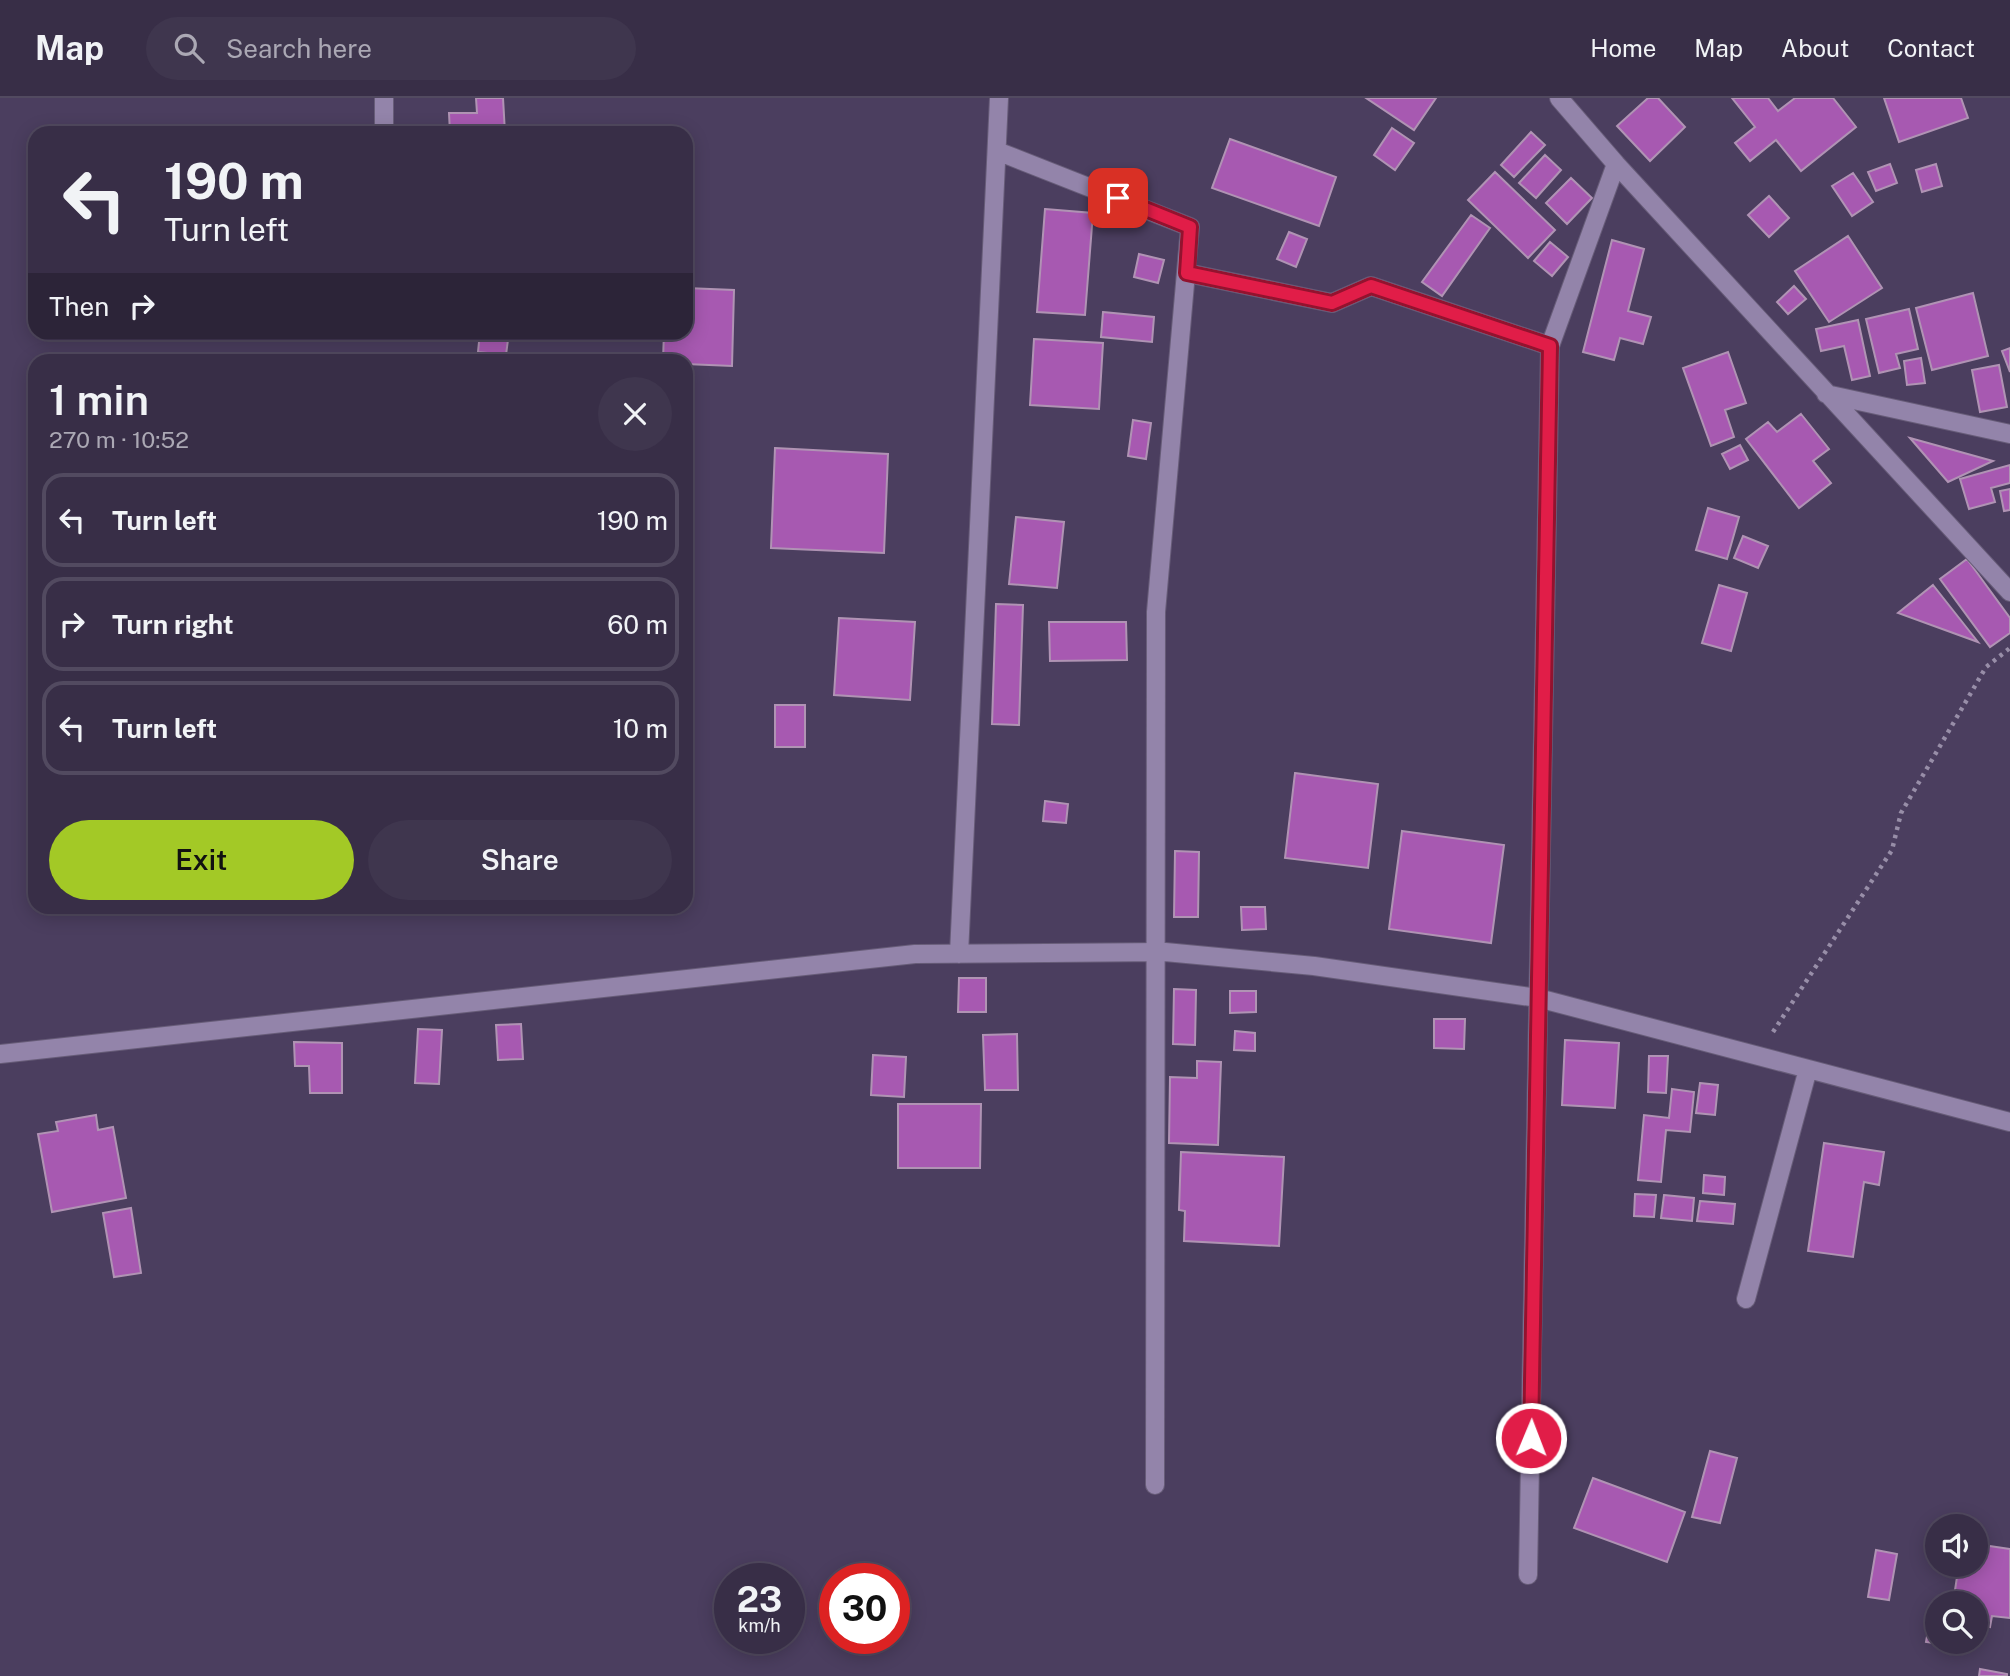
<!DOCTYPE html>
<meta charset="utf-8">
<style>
body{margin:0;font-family:"Public Sans",sans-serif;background:#3f364e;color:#f1f3f6;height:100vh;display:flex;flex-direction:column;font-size:26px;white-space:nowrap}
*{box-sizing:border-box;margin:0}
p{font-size:23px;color:#aba8b4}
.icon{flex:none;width:38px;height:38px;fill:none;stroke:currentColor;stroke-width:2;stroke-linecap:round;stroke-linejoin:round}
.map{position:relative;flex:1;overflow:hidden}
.panel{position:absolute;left:28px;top:256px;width:665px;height:560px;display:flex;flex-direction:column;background:#382e47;border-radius:21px;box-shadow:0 4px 18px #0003,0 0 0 2px #524a60}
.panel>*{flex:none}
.top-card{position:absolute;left:28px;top:28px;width:665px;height:214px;border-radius:21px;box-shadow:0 4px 18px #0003,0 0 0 2px #524a60;background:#382e47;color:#f1f3f6;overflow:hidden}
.fabs{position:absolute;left:1925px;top:1416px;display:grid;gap:14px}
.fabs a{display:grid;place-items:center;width:63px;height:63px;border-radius:50%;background:#382e47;box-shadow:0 4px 18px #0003,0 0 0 2px #524a60;font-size:35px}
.speed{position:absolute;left:714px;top:1465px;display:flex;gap:14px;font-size:35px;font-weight:700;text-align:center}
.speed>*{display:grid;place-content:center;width:91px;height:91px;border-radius:50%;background:#382e47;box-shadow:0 4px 18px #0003,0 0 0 2px #524a60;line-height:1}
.speed small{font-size:18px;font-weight:400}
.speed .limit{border:10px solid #d22;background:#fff;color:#111}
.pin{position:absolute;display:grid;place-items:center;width:60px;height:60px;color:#fff;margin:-30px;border-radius:14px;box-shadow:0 4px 10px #0006}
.me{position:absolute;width:77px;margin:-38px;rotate:1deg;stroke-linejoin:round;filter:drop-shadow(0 0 5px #0008)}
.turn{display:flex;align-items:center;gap:24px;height:147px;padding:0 21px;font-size:32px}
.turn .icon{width:91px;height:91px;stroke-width:2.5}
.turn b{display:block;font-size:49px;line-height:60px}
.then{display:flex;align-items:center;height:66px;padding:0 21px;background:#0003;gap:14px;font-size:26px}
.round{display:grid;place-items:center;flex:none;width:74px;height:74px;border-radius:37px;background:#3f364e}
.summary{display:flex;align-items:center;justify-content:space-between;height:119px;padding:0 21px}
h1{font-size:42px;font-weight:600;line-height:52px}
.primary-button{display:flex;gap:14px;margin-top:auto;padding:14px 21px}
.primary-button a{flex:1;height:80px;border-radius:42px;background:#a3c926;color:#111;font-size:28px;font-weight:600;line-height:80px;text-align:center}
.primary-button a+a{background:#3f364e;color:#f1f3f6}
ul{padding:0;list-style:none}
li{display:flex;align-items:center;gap:21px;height:94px;margin:0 14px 10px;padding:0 7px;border:4px solid #524a60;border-radius:21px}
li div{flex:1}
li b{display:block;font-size:26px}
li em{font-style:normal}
header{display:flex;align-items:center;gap:42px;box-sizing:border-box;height:98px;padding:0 35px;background:#382e47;border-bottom:2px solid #524a60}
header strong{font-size:33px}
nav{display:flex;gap:38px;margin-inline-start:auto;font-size:24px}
.search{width:490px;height:63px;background:#3f364e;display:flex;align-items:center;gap:18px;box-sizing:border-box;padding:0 24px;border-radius:38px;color:#aba8b4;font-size:26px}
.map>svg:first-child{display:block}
.building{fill:#a759b1;stroke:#b093b4;stroke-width:2}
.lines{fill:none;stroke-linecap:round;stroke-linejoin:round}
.minor-casing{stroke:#675c78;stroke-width:20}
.path{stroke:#988ea8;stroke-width:4.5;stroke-dasharray:3.5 5;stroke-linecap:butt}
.minor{stroke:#9384aa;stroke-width:18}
.route-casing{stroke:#92132f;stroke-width:18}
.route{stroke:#e11d48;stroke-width:12}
</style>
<header>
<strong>Map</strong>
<div class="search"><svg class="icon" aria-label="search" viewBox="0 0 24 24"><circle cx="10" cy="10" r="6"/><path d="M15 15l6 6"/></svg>Search here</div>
<nav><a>Home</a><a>Map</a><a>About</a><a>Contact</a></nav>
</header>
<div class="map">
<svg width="2010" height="1578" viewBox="0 0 2010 1578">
<rect width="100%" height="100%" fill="#4b3e5f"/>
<path class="building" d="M476 0H503L505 35H450L449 15H477Z
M1366 0H1436L1414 32Z
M1648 0H1658L1685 29 1650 63 1617 28Z
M1732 0H1768L1778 13 1795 0H1833L1856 29 1801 73 1776 42 1750 63 1735 45 1755 29Z
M1884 0H1961L1968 20 1899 44Z
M1392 30 1414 45 1395 72 1374 57Z
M1531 34 1545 47 1514 79 1501 67Z
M1230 41 1336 79 1319 128 1212 90Z
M1545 57 1561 72 1536 100 1519 85Z
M1890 66 1897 85 1876 93 1868 74Z
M1936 66 1942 88 1922 94 1916 72Z
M1495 74 1555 132 1528 160 1468 102Z
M1853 75 1873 104 1852 118 1832 88Z
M1571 80 1592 100 1567 126 1546 105Z
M1769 98 1789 120 1769 139 1748 117Z
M1045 111 1093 115 1085 217 1037 214Z
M1471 117 1490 130 1442 198 1422 184Z
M1289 134 1307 141 1296 169 1277 161Z
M1848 138 1882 190 1829 224 1795 173Z
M1612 142 1644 151 1628 213 1651 219 1643 246 1620 240 1614 262 1583 254Z
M1550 144 1568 159 1552 178 1534 163Z
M1139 156 1164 162 1158 185 1134 179Z
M1794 188 1806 201 1788 216 1777 204Z
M686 190 734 192 732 268 686 266V262H663L664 234H686Z
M1973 195 1988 258 1932 272 1916 210Z
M1909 211 1918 251 1896 256 1900 270 1879 275 1866 221Z
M1103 214 1154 219 1152 244 1101 239Z
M1858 222 1870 278 1852 282 1844 248 1821 253 1816 231Z
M480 234H509L506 257 478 254Z
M1034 241 1103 245 1099 311 1030 307Z
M2010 250V274L2002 253Z
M1728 254 1746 305 1725 312 1734 339 1711 348 1683 270Z
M1921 260 1925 285 1907 287 1904 263Z
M1999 267 2007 309 1980 314 1972 272Z
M1801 316 1829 351 1813 363 1831 385 1799 410 1746 341 1768 324 1777 334Z
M1133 322 1151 325 1146 361 1128 358Z
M1910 340 1993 363 1948 384Z
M1740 347 1748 362 1730 371 1722 356Z
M775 350 888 356 884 455 771 450Z
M2010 367V385L1991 390 1995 404 1969 411 1960 381Z
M2010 391V412L2004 413 2000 393Z
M1708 410 1739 419 1727 461 1696 452Z
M1016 419 1064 424 1057 490 1009 486Z
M1743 438 1768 448 1758 470 1734 460Z
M1967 461 2010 520V535L1990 549 1940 481Z
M1719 487 1747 495 1731 553 1702 545Z
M1933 487 1978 544 1898 515Z
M996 506 1023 507 1019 627 992 626Z
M839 520 915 524 910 602 834 597Z
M1049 524H1126L1127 562 1050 563Z
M775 607H805V649H775Z
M1295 675 1378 686 1368 770 1285 760Z
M1045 703 1068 706 1066 725 1043 723Z
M1402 733 1504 747 1491 845 1389 831Z
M1175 753 1199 754 1198 819H1174Z
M1241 809H1265L1266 831 1242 832Z
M959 880H986V914H958Z
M1174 891 1196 892 1195 947 1173 946Z
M1230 893H1256V914L1230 915Z
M1434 921H1465L1464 951 1434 950Z
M521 926 523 961 498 962 496 927Z
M418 931 442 932 439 986 415 985Z
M1235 933 1255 935V953L1234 952Z
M1017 936 1018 992H985L983 937Z
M1565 942 1619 945 1615 1010 1562 1007Z
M294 944 342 945V995H310L309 968H295Z
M873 957 906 959 904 999 871 997Z
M1649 958H1668L1666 995 1648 994Z
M1197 963 1221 964 1218 1047 1169 1045 1170 979 1197 980Z
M1700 985 1718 987 1715 1017 1696 1015Z
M1672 991 1694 994 1690 1034 1666 1032 1661 1084 1638 1082 1644 1017 1669 1020Z
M898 1006H981L980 1070H898Z
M96 1017 98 1032 113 1029 126 1100 52 1114 38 1036 58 1033 56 1024Z
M1824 1045 1884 1054 1879 1087 1864 1084 1853 1159 1808 1153Z
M1181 1054 1284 1059 1279 1148 1184 1143 1185 1113 1179 1112Z
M1704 1077 1725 1079 1724 1097 1703 1095Z
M1635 1096 1656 1097 1654 1119 1634 1118Z
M1664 1097 1694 1100 1692 1123 1661 1120Z
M1700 1103 1735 1106 1733 1126 1697 1123Z
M131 1110 141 1175 114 1179 103 1115Z
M1710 1353 1737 1360 1720 1425 1692 1419Z
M1593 1380 1685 1414 1667 1464 1574 1430Z
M1976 1446 2010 1451V1520L1992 1518 1990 1529 1978 1527 1976 1505H1953L1959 1466H1976Z
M1876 1452 1897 1456 1889 1502 1868 1499Z
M1928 1533 1937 1535V1544H1948V1547L1926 1544Z
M1980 1571 2007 1576V1578H1979Z"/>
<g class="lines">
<defs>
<path id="minor" d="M1559 0 1616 66 2010 494
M384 35V0
M997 53 1190 129 1156 514 1155 1387
M1187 175 1332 205 1371 188 1550 248
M1826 296 2010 336
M959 856 999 0
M0 956 915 856 1165 854 1314 868 1538 900 2010 1024
M1746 1201 1808 971
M1528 1477 1550 248 1616 66"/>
</defs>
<use href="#minor" class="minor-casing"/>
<path class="path" d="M1773 934 1892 752 1901 715 1986 569 2010 550"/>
<use href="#minor" class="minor"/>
</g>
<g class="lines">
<defs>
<path id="route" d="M1118 100 1190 129 1187 175 1332 205 1371 188 1550 248 1531 1340"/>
</defs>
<use href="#route" class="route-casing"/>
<use href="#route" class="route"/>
</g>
</svg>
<div class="fabs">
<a><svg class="icon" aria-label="sound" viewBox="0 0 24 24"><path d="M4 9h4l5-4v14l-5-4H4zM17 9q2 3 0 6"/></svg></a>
<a><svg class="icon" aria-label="search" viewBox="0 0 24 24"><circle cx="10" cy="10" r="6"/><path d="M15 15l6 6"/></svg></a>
</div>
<div class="speed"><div>23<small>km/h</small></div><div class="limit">30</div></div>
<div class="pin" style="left:1118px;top:100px;background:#d93025"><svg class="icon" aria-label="arrive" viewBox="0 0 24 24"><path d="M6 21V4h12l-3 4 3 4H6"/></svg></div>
<svg class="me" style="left:1531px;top:1340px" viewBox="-20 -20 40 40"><circle r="17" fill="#e11d48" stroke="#fff" stroke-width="3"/><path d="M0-11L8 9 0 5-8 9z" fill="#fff"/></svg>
<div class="top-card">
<div class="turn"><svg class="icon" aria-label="left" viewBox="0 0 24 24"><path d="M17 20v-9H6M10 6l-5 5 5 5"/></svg><div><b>190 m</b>Turn left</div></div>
<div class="then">Then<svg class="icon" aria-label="right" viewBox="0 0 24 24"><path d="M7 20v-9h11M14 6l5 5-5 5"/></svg></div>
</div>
<section class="panel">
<div class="summary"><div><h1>1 min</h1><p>270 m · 10:52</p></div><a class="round"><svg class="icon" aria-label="close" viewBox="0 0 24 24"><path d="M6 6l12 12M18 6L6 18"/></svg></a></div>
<ul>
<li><svg class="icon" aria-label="left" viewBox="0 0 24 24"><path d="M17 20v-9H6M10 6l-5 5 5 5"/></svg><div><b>Turn left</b></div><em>190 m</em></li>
<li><svg class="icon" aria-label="right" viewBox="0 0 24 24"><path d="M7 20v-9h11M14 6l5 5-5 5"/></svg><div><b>Turn right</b></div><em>60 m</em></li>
<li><svg class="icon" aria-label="left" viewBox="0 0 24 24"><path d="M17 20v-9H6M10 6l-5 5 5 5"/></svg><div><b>Turn left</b></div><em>10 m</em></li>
</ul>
<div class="primary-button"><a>Exit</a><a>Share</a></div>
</section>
</div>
